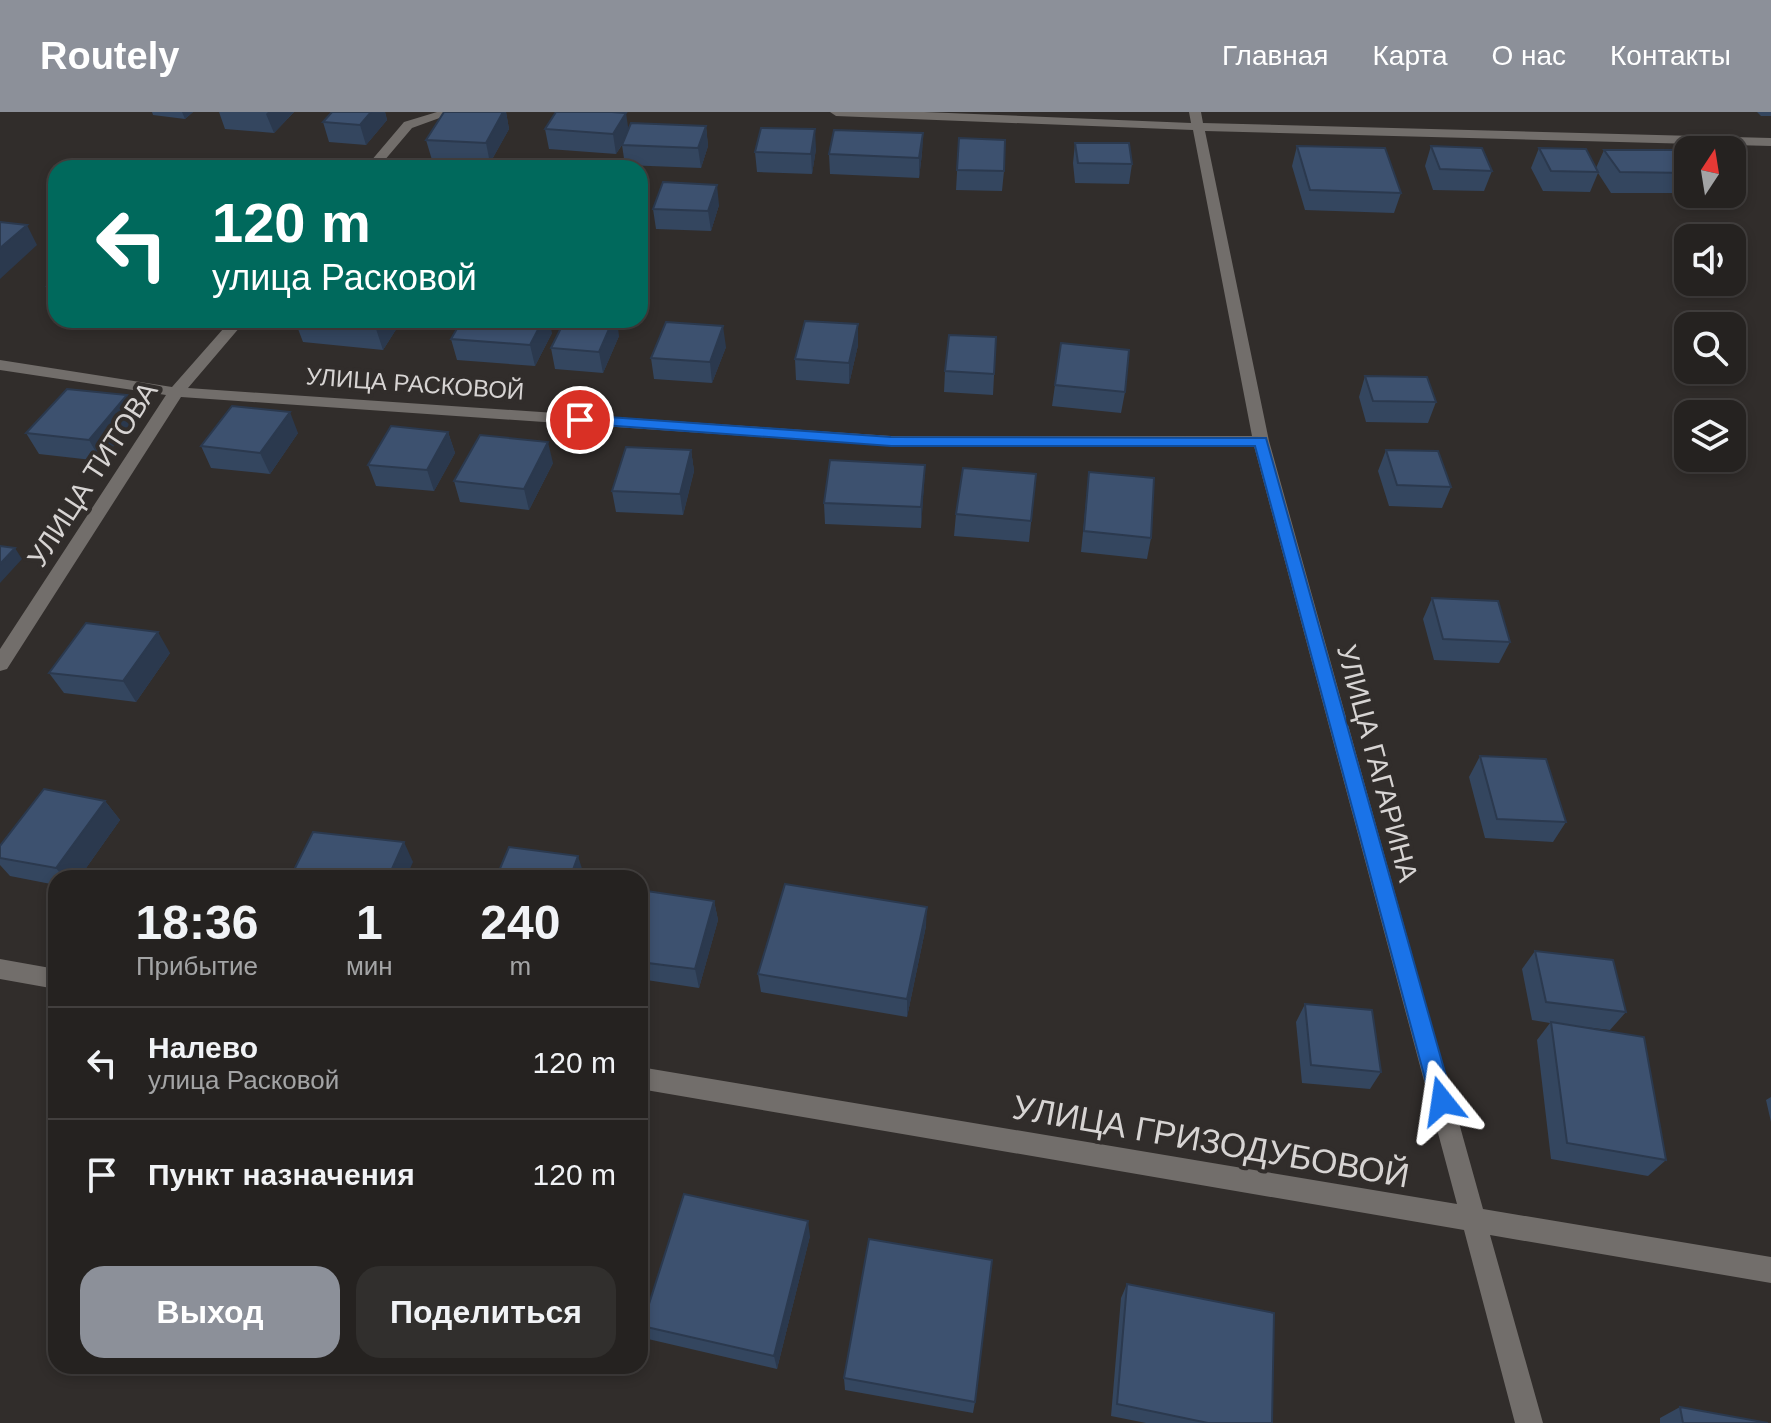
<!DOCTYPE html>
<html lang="ru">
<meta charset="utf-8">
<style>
body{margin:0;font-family:Helvetica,sans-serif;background:#312f2d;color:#f1f3f6;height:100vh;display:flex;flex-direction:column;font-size:30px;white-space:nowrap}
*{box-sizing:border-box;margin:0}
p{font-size:26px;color:#a3a4a5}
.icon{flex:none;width:44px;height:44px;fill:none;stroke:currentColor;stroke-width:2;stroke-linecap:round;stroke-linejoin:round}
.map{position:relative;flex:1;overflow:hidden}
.drawer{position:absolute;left:48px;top:758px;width:600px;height:504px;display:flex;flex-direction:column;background:#252220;border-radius:24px;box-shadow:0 4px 12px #0003,0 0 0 2px #423f3e}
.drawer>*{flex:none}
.hud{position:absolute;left:48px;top:48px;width:600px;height:168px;border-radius:24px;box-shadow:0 4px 12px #0003,0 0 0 2px #423f3e;background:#00695c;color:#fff;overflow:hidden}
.needle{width:52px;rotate:12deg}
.fabs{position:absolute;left:1674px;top:24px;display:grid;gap:16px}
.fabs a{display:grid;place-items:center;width:72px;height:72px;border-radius:16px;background:#252220;box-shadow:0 4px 12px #0003,0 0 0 2px #423f3e;font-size:40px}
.pin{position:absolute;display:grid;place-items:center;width:68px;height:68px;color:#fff;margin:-34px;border:4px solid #fff;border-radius:50%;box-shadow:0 2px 8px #0007}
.me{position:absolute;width:88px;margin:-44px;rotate:345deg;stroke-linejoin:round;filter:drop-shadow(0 0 6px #0008)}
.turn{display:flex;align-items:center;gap:28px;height:168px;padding:0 32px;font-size:36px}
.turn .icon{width:104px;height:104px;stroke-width:2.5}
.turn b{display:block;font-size:56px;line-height:68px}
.eta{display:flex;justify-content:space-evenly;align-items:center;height:136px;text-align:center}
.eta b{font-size:48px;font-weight:800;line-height:56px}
.primary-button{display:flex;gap:16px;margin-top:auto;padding:16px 32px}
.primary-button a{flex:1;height:92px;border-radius:24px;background:#8c9099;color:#fff;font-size:32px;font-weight:800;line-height:92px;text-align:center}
.primary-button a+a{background:#312f2d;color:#f1f3f6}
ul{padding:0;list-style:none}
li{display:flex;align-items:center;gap:24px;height:112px;padding:0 32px;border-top:2px solid #423f3e}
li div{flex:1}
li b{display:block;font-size:30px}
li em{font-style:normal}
header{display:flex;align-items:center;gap:48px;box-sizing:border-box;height:112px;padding:0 40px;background:#8c9099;color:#fff}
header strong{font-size:38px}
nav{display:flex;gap:44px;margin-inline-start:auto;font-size:28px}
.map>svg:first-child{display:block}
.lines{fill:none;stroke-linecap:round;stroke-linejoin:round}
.minor{fill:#726e6b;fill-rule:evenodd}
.wall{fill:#34465f}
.shaded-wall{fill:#2b394e}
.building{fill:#3d516f;stroke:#2b394e;stroke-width:2}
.route{fill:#1a73e8;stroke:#114b97;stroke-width:2}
.labels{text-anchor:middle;stroke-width:8;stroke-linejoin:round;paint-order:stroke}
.far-street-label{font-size:24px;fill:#d7d4d3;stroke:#312d2b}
.street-label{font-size:28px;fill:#d7d4d3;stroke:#312d2b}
.near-street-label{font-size:34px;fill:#d7d4d3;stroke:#312d2b}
</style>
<header>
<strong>Routely</strong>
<nav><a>Главная</a><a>Карта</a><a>О нас</a><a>Контакты</a></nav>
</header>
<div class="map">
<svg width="1771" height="1311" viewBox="0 0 1771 1311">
<rect width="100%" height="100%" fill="#312d2b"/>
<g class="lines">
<path class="minor" d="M437 0H456L412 16 378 56H365L404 10Z
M830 0H924L1191 11 1189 0H1201L1203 11 1771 26V34L1205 19 1269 329 1483 1097 1771 1145V1171L1490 1123 1543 1311H1515L1464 1118 640 977V955L1457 1092 1254 334H891L181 285 7 557 0 559V537L166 283 0 258V248L172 275 231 208H246L188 276 891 324H1252L1193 18 836 4Z
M0 847 56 857V877L0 867Z"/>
</g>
<path class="wall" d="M152 0H193L185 7 153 3Z
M219 0H294L274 21 225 17Z
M332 0H385L387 8 366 33 329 30 323 10Z
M444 0H506L509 17 490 51 432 48 426 28Z
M1757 0H1771V4H1761Z
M706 14 708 34 701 56 625 53 622 33 616 42 549 37 545 17H629Z
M923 21 922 41 919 66 830 62 829 42Z
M959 26 1004 59 1002 79 956 78Z
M1075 31 1132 52 1129 72 1075 71 1073 51Z
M1297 34 1401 81 1394 101 1305 98 1292 54Z
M1431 34 1492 59 1484 79 1433 78 1425 54Z
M1539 36 1596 56 1604 38 1688 41V81H1611L1598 61 1590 80 1543 79 1531 56Z
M816 37 812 62 757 60 755 40Z
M719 93 711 119 656 117 653 97Z
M56 165V190L47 174Z
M402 208 383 238 303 230 295 209Z
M858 212V233L849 272 796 268 795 247Z
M552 221 535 254 457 248 451 227Z
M619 224 603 261 555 257 551 236Z
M996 225 993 283 944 280 945 259Z
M726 235 712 271 654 267 651 246Z
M1365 264 1436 290 1428 311 1366 310 1359 285Z
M1055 273 1125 280 1121 301 1052 294Z
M127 283 138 305 101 349 39 342 26 321Z
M448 320 455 341 434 379 376 374 368 353Z
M298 321 270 362 211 356 201 334Z
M691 338 694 359 683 403 616 400 612 379Z
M1386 338 1451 375 1442 396 1389 394 1378 359Z
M553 351 529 398 460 390 454 369Z
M925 353 921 416 825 412 824 391Z
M1089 360 1151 426 1147 447 1081 440Z
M1036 362 1029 430 954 424 956 402Z
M1432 486 1510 530 1499 551 1434 548 1423 507Z
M170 541 136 590 64 581 49 561Z
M1480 644 1566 710 1553 730 1485 726 1469 665Z
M105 689 120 708 79 766H56V773L10 764 0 753V734Z
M640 778 714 789 718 808 699 876 640 867Z
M926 814 907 905 761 880 758 862Z
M1535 839 1626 900 1610 918 1567 913 1666 1048 1648 1064 1551 1047 1537 928 1550 911 1532 908 1522 857Z
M1305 892 1381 960 1370 977 1302 971 1296 910Z
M1771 985V1010L1766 988Z
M810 1124 777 1257 648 1227 642 1214Z
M1127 1172 1272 1311H1146L1111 1304 1121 1186Z
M844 1266 975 1290 973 1301 845 1278Z
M1680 1295 1768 1311H1660V1306Z"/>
<path class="shaded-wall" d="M182 0H193L185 7Z
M268 0H294L274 21 266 2Z
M371 0H385L387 8 366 33 360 13Z
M503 0H506L509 17 490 51 486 31Z
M626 1 629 21 616 42 613 22Z
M706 14 708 34 701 56 698 36Z
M815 17 816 37 812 62 811 42Z
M923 21 922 41 919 66V46Z
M717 73 719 93 711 119 708 99Z
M27 113 37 133 0 167V136Z
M382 208H402L383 238 376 217Z
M543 208H549L552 221 535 254 530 233Z
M613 208H617L619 224 603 261 599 240Z
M858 212V233L849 272V251Z
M723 214 726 235 712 271 710 250Z
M127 283 138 305 101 349 89 328Z
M290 300 298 321 270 362 260 341Z
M448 320 455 341 434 379 427 358Z
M548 330 553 351 529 398 524 377Z
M691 338 694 359 683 403 680 382Z
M925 353 924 374 921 416V395Z
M15 436 22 447 0 471V452Z
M158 520 170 541 136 590 123 569Z
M105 689 120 708 79 766H64L56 756Z
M404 730 413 750 406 766H388Z
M578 744 584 763 583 766H570Z
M714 789 718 808 699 876 695 857Z
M927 795 926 814 907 905V887Z
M808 1109 810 1124 777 1257 774 1244Z"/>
<path class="building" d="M332 0H371L360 13 323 10Z
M444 0H503L486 31 426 28Z
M556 0H612L626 1 613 22 545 17Z
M631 11 706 14 698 36 622 33Z
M761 16 815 17 811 42 755 40Z
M834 18 923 21 919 46 829 42Z
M959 26 1005 28 1004 59 957 58Z
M1075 31H1129L1132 52 1078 51Z
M1297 34 1385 36 1401 81 1310 78Z
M1431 34 1482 36 1492 59 1440 57Z
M1539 36 1586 37 1598 60 1551 59Z
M1604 38H1686L1688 41V61L1620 60Z
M663 70 717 73 708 99 653 97Z
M0 110 27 113 0 136Z
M56 165V175L47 174Z
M296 208H382L376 217 295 209Z
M462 208H543L530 233 451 227Z
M565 208H613L599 240 551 236Z
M805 209 858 212 849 251 795 247Z
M666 210 723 214 710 250 651 246Z
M949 223 996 225 994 262 945 259Z
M1061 231 1129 238 1125 280 1055 273Z
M1365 264 1427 265 1436 290 1373 289Z
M67 277 127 283 89 328 26 321Z
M232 294 290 300 260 341 201 334Z
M391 314 448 320 427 358 368 353Z
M480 323 548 330 524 377 454 369Z
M626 335 691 338 680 382 612 379Z
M1386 338 1438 339 1451 375 1397 373Z
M830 348 925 353 921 395 824 391Z
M963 356 1036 362 1031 409 956 402Z
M1089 360 1154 366 1151 426 1084 419Z
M0 434 15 436 0 452Z
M1432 486 1498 489 1510 530 1443 527Z
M86 511 158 520 123 569 49 561Z
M1480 644 1546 647 1566 710 1497 707Z
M44 677 105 689 56 756 0 746V734Z
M313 720 404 730 388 766H290Z
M509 735 578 744 570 766H496Z
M785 772 927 795 907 887 758 862Z
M640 778 714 789 695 857 640 850Z
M1535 839 1613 848 1626 900 1546 890Z
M1305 892 1372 898 1381 960 1311 953Z
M1551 910 1644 925 1666 1048 1567 1031Z
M684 1082 808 1109 774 1244 642 1214Z
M869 1127 992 1148 975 1290 844 1266Z
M1127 1172 1274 1201 1272 1311H1208L1117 1292Z
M1680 1295 1768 1311H1683Z"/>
<path class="route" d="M580 303 891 325 1266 326 1453 989 1450 996 1442 999 1434 996 1431 989 1255 334H891L575 311 573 308Z"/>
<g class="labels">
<g class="far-street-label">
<text transform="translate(415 272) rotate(4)" y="8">УЛИЦА РАСКОВОЙ</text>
</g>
<g class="street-label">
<text transform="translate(92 362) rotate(-57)" y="10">УЛИЦА ТИТОВА</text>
<text transform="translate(1378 651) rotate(75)" y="10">УЛИЦА ГАГАРИНА</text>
</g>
<g class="near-street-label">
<text transform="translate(1211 1029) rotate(10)" y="12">УЛИЦА ГРИЗОДУБОВОЙ</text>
</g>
</g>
</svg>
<div class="fabs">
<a><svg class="needle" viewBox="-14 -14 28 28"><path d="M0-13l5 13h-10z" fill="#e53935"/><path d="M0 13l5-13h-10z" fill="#a3a4a5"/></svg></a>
<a><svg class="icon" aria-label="sound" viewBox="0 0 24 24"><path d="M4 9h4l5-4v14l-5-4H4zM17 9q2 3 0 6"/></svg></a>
<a><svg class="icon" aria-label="search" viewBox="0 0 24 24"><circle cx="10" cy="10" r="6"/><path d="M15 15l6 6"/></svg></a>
<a><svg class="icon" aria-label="layers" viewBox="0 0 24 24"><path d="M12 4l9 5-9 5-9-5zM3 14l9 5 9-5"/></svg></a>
</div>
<div class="pin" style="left:580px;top:308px;background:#d93025"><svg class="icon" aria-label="arrive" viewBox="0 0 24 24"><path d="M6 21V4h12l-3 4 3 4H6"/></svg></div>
<svg class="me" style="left:1442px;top:989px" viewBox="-20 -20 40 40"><path d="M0-17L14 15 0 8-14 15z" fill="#1a73e8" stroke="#fff" stroke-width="4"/></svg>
<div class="hud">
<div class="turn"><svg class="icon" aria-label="left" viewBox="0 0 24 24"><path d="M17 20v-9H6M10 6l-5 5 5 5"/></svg><div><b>120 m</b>улица Расковой</div></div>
</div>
<section class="drawer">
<div class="eta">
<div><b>18:36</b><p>Прибытие</p></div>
<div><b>1</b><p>мин</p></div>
<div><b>240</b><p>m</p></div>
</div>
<ul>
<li><svg class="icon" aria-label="left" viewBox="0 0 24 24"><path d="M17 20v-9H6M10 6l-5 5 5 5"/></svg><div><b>Налево</b><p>улица Расковой</p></div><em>120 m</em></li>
<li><svg class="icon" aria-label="arrive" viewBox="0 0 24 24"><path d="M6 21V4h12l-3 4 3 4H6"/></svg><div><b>Пункт назначения</b></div><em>120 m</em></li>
</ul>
<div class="primary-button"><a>Выход</a><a>Поделиться</a></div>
</section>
</div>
